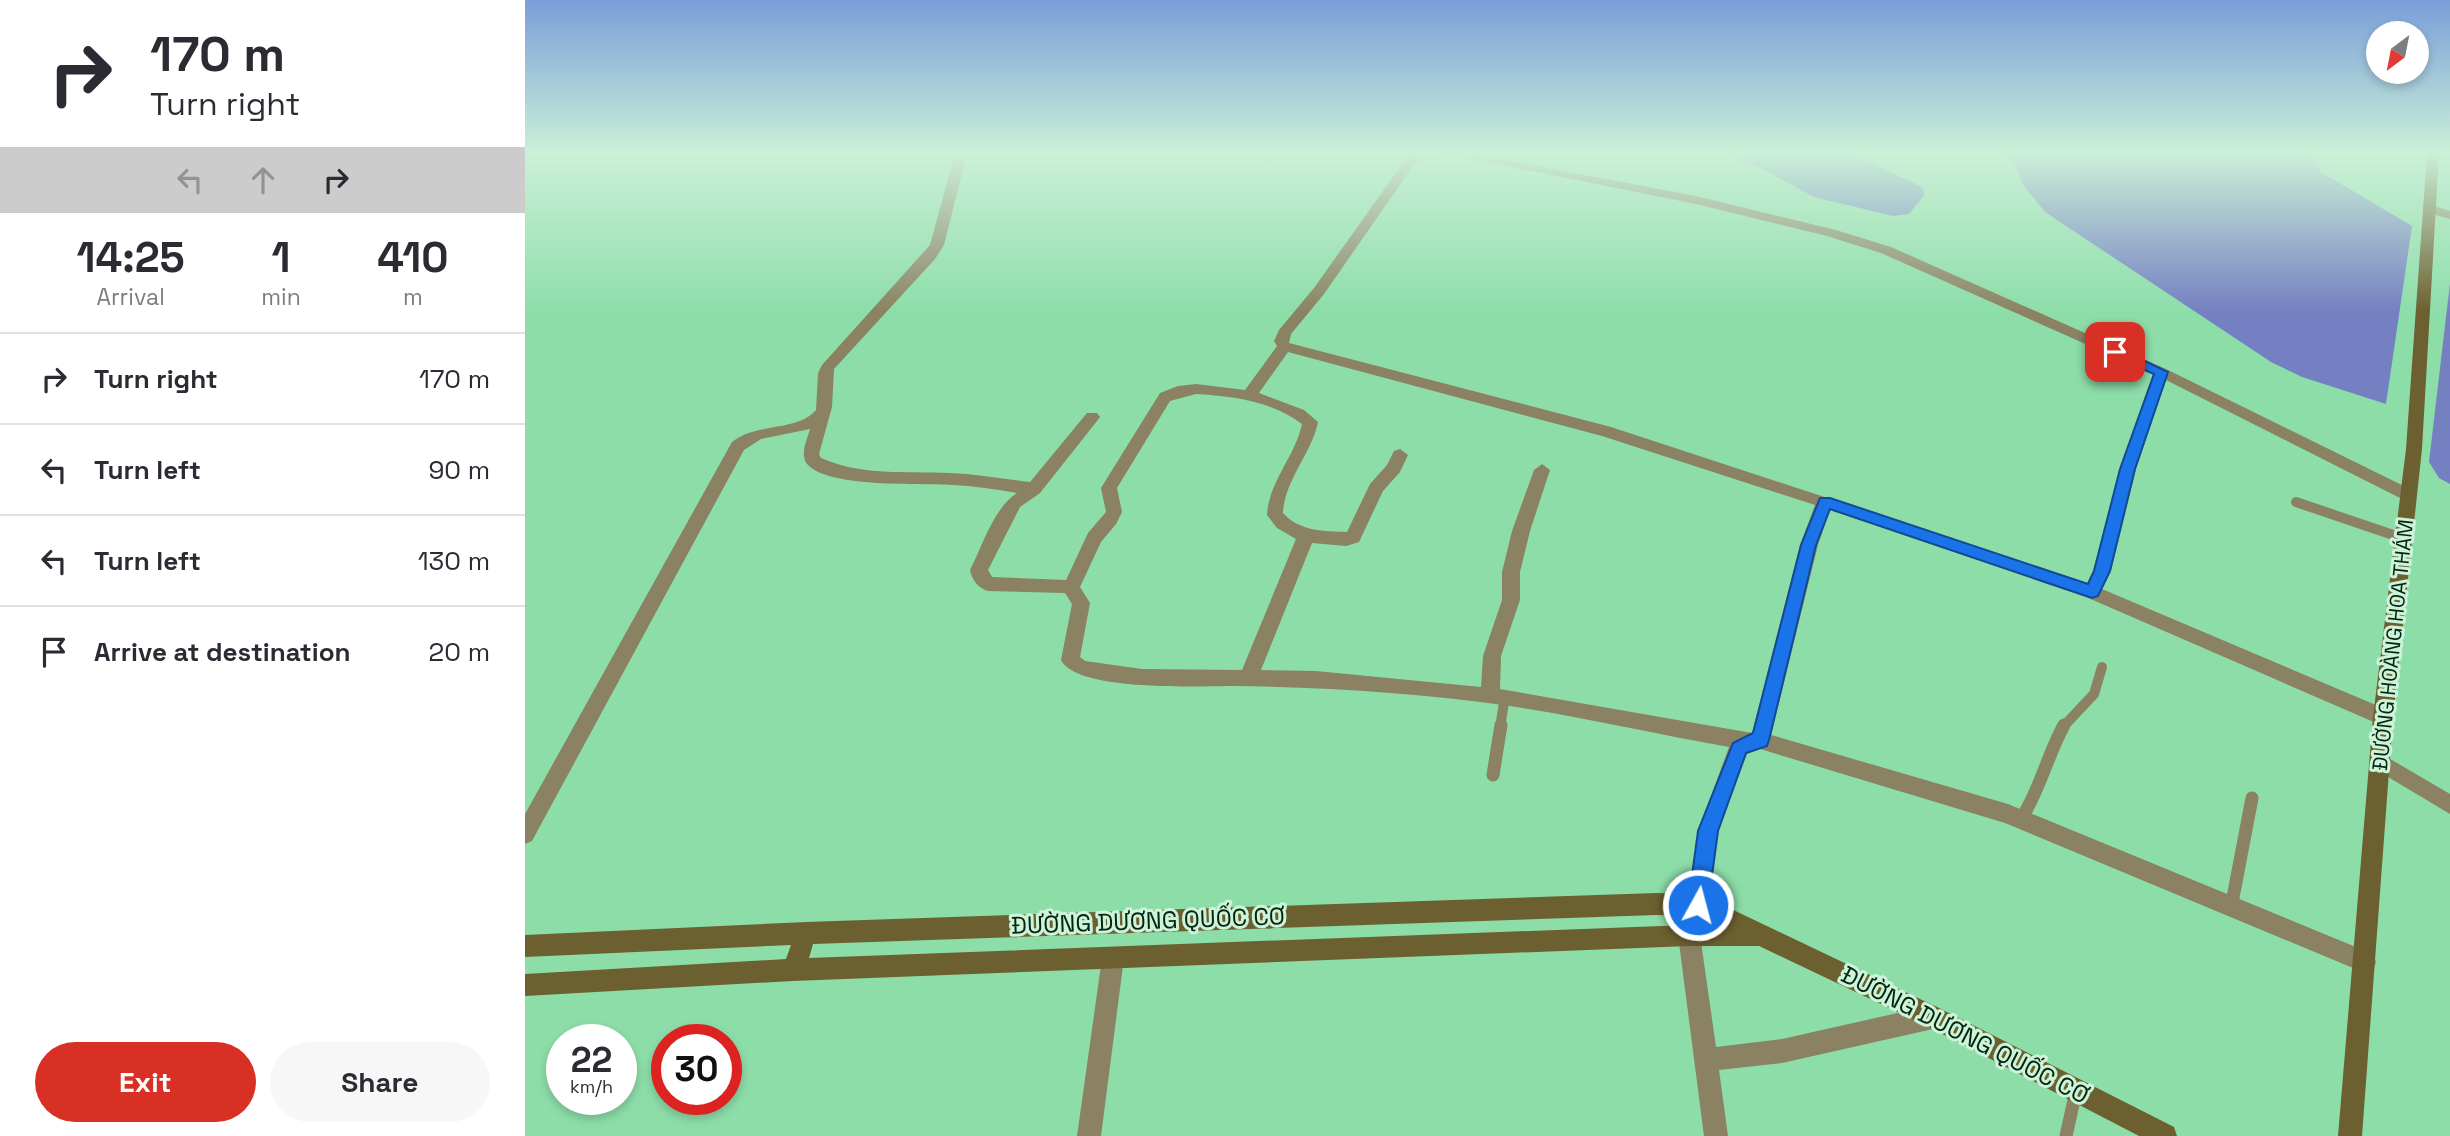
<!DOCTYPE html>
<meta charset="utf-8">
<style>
body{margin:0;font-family:"Space Grotesk",sans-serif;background:#f7f7f7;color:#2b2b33;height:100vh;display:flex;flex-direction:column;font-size:26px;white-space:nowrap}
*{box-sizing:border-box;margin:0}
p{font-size:23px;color:#7c7c81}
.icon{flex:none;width:38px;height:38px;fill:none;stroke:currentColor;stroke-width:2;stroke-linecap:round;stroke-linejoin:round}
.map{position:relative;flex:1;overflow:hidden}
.side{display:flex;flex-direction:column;background:#fff;width:525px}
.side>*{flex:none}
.banner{background:#fff;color:#2b2b33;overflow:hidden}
.needle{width:46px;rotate:212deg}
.controls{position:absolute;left:1841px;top:21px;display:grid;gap:14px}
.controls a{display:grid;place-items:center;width:63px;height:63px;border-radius:50%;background:#fff;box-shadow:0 4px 10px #0003;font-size:35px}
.speed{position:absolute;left:21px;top:1024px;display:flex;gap:14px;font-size:35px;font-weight:700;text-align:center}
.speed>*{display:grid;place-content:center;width:91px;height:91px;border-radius:50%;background:#fff;box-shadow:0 4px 10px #0003;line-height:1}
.speed small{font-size:18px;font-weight:400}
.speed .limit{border:10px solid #d22;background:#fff;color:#111}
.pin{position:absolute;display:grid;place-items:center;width:60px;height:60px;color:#fff;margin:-30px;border-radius:14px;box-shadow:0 4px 10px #0006}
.me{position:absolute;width:77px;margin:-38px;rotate:7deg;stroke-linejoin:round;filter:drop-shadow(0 0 5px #0008)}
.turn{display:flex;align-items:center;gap:24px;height:147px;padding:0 35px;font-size:32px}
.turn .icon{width:91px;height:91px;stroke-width:2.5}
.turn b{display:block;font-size:49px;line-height:60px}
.lanes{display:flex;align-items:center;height:66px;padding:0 35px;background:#0003;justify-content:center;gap:35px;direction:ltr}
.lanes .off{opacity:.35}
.eta{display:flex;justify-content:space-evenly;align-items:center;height:119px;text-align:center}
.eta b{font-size:42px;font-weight:700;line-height:49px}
.button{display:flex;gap:14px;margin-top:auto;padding:14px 35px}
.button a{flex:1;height:80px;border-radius:42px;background:#d93025;color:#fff;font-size:28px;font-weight:700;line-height:80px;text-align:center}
.button a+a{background:#f7f7f7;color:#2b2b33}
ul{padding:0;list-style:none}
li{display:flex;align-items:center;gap:21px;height:91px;padding:0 35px;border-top:2px solid #e1e1e2}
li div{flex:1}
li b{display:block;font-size:26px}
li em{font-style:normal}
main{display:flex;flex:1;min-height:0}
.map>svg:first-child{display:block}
.water{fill:#7480c1}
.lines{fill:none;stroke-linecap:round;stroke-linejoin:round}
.service-far1{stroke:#8a8263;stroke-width:10}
.service{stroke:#8a8263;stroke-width:13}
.minor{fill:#8a8263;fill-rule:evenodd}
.secondary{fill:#6c6031;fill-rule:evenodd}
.route{fill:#1a73e8;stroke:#114b97;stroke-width:2}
.labels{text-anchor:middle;stroke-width:6;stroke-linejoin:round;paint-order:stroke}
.street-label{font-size:21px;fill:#032512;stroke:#cdf3d9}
.near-street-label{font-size:24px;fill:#032512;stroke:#cdf3d9}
</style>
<main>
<section class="side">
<div class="banner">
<div class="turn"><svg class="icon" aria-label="right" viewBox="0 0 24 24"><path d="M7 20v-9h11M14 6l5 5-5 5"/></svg><div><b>170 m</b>Turn right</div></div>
<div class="lanes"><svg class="icon off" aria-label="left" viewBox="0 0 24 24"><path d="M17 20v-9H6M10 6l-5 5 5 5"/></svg><svg class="icon off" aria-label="ahead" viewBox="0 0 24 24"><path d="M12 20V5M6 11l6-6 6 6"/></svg><svg class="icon" aria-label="right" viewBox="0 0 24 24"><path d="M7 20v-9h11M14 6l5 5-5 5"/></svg></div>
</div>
<div class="eta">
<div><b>14:25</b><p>Arrival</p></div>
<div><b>1</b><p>min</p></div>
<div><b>410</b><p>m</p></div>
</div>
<ul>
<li><svg class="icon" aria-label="right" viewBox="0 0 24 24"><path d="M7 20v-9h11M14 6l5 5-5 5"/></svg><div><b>Turn right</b></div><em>170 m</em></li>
<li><svg class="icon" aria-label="left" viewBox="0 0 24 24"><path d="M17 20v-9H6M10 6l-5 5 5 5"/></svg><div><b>Turn left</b></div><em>90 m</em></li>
<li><svg class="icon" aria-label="left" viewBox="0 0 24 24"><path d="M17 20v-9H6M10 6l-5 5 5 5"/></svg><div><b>Turn left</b></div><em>130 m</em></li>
<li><svg class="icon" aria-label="arrive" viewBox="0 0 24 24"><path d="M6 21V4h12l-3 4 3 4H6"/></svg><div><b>Arrive at destination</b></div><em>20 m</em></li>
</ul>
<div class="button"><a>Exit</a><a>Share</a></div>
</section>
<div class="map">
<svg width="1925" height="1136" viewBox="0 0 1925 1136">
<rect width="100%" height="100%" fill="#8ddda9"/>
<path class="water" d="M1199 153H1325L1389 183 1398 188 1399 195 1384 214 1368 216 1289 197 1232 166Z
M1474 153H1783L1796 172 1887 226 1861 404 1777 377 1746 362 1520 212 1498 185 1490 163Z
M1925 283V484L1914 478 1904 462Z"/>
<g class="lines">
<path class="service-far1" d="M1771 502 1880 539
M975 727 980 697
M1538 727 1569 694 1577 667"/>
<path class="service" d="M968 775 976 725
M1496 819C1515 790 1522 756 1539 725
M1706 908 1727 798
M1541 1136 1551 1091"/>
<path class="minor" d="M430 153H442L419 245 410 259 309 369 307 407 294 454 296 458C337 476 380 471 424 473 451 474 478 479 505 482L562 413H572L575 417 572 421 515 493 495 507 463 570 467 577 541 580 563 533 581 512 576 488 635 393 653 386 671 384 720 390 752 346 749 341 754 330 789 288 885 153H897L799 294 766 334 764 343 1086 427 1562 583 1568 571 1595 469 1628 374 1356 253 1302 236 1171 204 916 153H943L1171 196 1311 230 1366 247 1641 369 1889 491 1891 495 1889 499H1877L1641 380 1611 469 1586 571 1577 589 1865 711 1868 717 1865 723 1858 725 1851 723 1561 597 1305 510 1293 545 1246 735 1483 804 1848 954 1851 962 1848 970 1840 973 1480 823 1235 749 1222 754 1193 831 1184 905 1175 935 1191 1047 1257 1039 1408 1005 1416 1009 1420 1017 1416 1025 1408 1029 1257 1063 1194 1070 1203 1136H1179L1153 935 1162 905 1173 831 1204 747C1131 734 1058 717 985 706 894 693 801 687 709 686 675 686 552 692 536 660L547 604 540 593 463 591C453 588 447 580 445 570 458 545 468 509 492 493 470 489 449 486 427 485 396 483 305 488 283 465 274 456 282 440 285 429L236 439 219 450 7 841 0 844V814L207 442C232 422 272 432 291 410L293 373 297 365 405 245ZM763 352 1077 436 1290 505 1275 545 1227 733 975 689 976 656 995 600V572L1005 531 1025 470 1017 464 1009 470 987 531 977 572V600L958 656 956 687 791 671 736 670 787 543 821 546 834 542 858 491 875 472 883 455 875 449 869 451 862 465 845 484 822 532C799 531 775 532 758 513 760 479 786 455 793 422L779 410 734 393ZM671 394C707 396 747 401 777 424 770 457 744 481 742 515L752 528 771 539 717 670 617 669 560 661 555 657 565 603 555 587 576 542 591 524 597 512 592 488 645 401Z
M1905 205 1925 211V219L1900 212V206Z
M1855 753 1925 794V814L1848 768 1845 762 1848 756Z
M588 947 596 950 599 958 576 1136H552L577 958 580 950Z"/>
<path class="secondary" d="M1902 153H1914L1897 449 1868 717 1837 1136H1813L1848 717 1881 449Z
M1131 893 1173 894 1181 897 1416 1009 1649 1127 1652 1136H1614L1400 1025 1234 946H1164L268 981 0 996V974L261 959 266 945 0 957V935L281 922ZM1131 915 1172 916 1189 924 284 958 288 944Z"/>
</g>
<linearGradient id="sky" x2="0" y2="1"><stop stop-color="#799fd8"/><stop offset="0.49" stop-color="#ccf0d8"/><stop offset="1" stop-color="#ccf0d8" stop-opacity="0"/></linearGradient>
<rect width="1925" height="312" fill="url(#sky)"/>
<path class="route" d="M1590 347 1643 372 1610 469 1585 571 1573 596 1567 598 1305 509 1291 545 1244 740 1242 746 1221 753 1193 831 1183 905 1180 912 1173 915 1166 912 1163 905 1173 831 1208 743 1228 733 1276 545 1295 498H1305L1563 584 1569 571 1595 469 1629 374 1585 355V349Z"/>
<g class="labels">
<g class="street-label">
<text transform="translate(1868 645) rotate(-84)" y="7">ĐƯỜNG HOÀNG HOA THÁM</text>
</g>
<g class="near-street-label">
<text transform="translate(623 921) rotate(-2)" y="8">ĐƯỜNG DƯƠNG QUỐC CƠ</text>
<text transform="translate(1440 1035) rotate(27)" y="8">ĐƯỜNG DƯƠNG QUỐC CƠ</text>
</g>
</g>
</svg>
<div class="controls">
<a><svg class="needle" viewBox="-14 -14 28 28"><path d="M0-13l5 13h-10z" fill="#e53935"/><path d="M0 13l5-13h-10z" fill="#7c7c81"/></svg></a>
</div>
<div class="speed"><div>22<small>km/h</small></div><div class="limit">30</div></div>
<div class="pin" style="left:1590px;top:352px;background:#d93025"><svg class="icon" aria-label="arrive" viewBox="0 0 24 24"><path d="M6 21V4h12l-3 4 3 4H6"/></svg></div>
<svg class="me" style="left:1173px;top:905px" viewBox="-20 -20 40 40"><circle r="17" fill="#1a73e8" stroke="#fff" stroke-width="3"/><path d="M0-11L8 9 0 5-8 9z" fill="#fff"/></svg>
</div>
</main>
